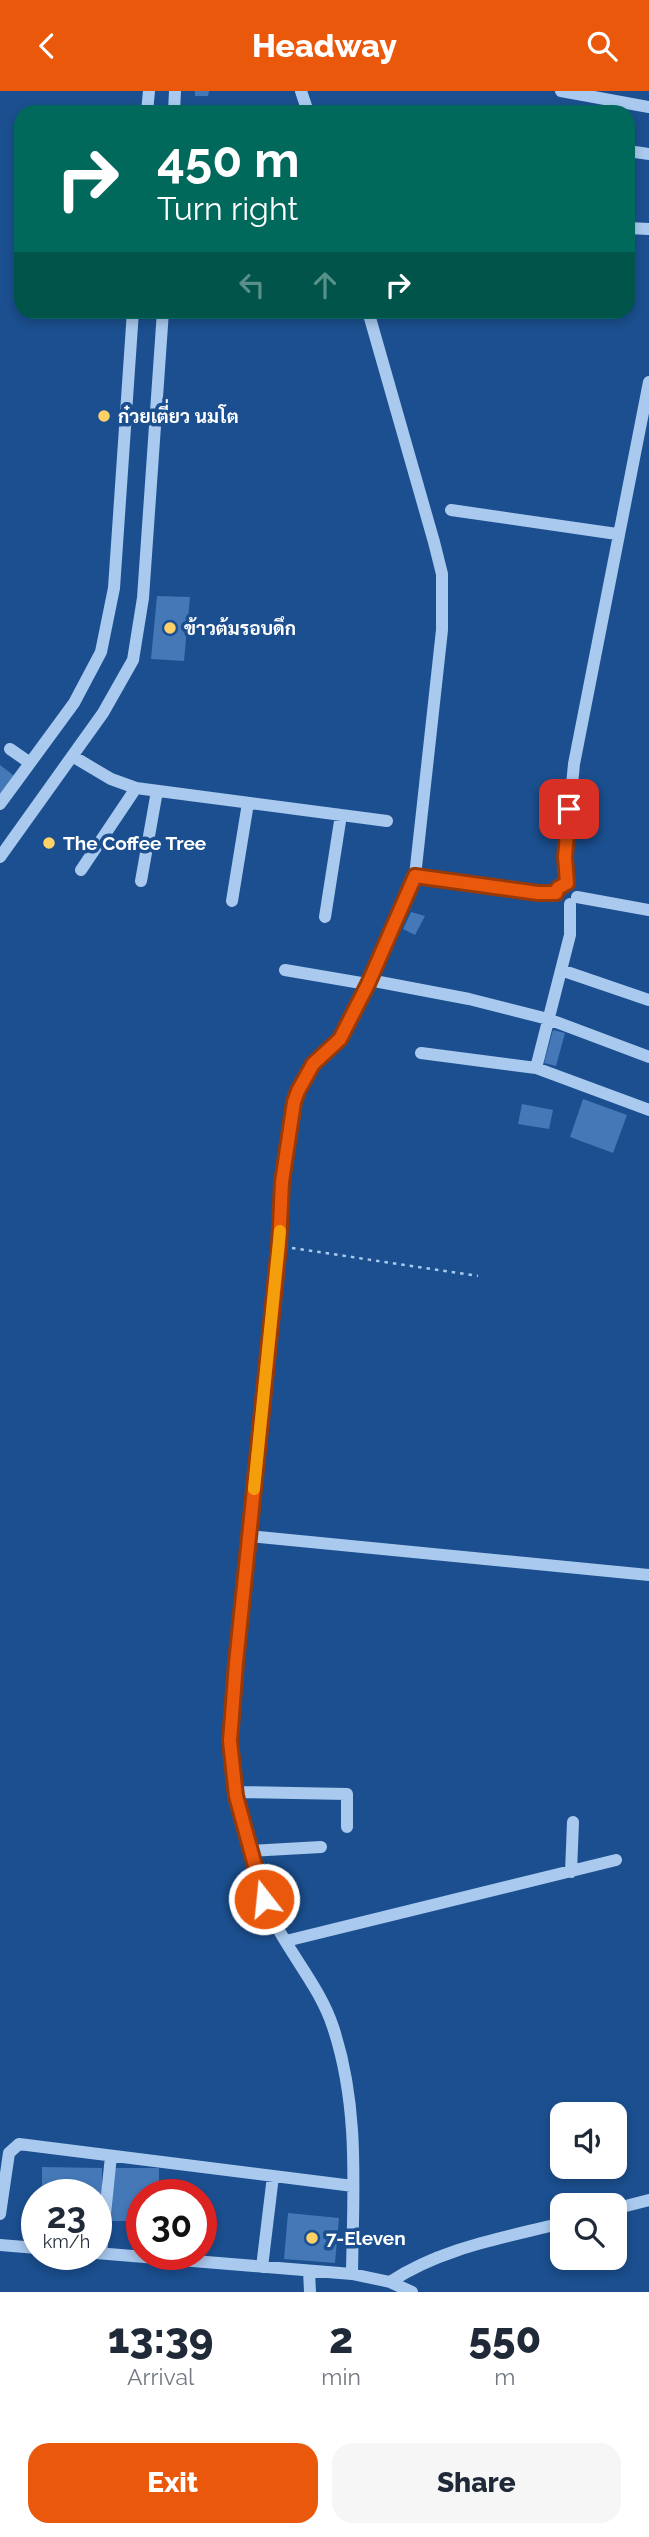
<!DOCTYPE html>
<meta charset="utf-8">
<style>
body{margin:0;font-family:Raleway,Sarabun,sans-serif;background:#f6f6f7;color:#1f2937;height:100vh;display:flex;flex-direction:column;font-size:26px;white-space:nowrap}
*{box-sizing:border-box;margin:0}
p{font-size:23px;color:#747a83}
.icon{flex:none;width:38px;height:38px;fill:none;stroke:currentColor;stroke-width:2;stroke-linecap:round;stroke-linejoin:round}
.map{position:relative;height:2201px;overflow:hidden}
.panel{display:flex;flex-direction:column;background:#fff;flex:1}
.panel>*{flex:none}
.top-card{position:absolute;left:14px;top:14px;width:621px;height:214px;border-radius:21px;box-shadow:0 4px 10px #0003;background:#00695c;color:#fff;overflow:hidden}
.controls{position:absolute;left:550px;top:2011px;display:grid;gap:14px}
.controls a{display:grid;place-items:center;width:77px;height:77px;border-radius:14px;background:#fff;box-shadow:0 4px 10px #0003;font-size:35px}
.speed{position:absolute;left:21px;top:2088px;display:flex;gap:14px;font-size:35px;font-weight:700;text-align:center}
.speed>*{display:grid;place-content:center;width:91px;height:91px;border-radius:50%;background:#fff;box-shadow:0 4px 10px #0003;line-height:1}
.speed small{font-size:18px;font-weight:400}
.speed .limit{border:10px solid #d22;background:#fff;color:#111}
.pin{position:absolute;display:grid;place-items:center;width:60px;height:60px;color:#fff;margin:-30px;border-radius:14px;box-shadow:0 4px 10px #0006}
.me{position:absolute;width:77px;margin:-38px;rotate:344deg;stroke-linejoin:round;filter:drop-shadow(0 0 5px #0008)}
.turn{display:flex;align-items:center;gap:24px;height:147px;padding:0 28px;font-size:32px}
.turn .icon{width:91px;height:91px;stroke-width:2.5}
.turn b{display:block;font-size:49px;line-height:60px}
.lanes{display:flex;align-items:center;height:66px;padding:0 28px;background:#0003;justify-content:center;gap:35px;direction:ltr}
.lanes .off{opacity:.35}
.eta{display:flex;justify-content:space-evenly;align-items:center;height:119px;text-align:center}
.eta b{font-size:42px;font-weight:800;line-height:49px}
.action{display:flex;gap:14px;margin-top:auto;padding:14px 28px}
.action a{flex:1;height:80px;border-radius:21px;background:#ea580c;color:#fff;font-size:28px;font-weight:800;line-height:80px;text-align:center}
.action a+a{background:#f6f6f7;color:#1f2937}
header{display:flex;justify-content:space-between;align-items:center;height:91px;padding:0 28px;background:#ea580c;color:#fff;font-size:32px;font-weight:800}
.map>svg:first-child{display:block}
.building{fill:#4478b7}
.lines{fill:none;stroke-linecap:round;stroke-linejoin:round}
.path{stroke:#a9c9ee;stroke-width:2.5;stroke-dasharray:3.5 5;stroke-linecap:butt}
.minor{stroke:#a9c9ee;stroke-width:12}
.route-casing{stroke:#983908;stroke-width:18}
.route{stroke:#ea580c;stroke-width:12}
.slow{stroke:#f59e0b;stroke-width:12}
.poi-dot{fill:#ffd166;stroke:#1b4f8f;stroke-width:2.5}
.labels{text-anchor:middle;stroke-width:7;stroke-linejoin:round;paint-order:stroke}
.poi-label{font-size:19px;font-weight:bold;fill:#fff;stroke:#1b4f8f;text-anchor:start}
</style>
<header><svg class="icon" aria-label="back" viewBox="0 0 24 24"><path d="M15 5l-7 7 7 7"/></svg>Headway<svg class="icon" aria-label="search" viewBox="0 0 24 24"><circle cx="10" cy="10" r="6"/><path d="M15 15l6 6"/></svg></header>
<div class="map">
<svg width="649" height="2201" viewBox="0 0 649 2201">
<rect width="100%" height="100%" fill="#1b4f8f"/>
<path class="building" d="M195 0H209L208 5H195Z
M157 505 190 506 184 570 151 568Z
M0 674 17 687 0 711Z
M411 821 425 825 415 844 403 838Z
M553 939 565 942 556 975 544 972Z
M583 1008 627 1024 613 1062 570 1046Z
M522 1013 553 1019 549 1038 518 1033Z
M42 2076 102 2077V2126H96V2104H42Z
M110 2077H159V2104H142V2130H110Z
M288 2122 339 2127 335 2172 284 2168Z"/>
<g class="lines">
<path class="path" d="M292 1157 478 1185"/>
<path class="minor" d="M301 0 308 21
M561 0 649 16
M147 21 149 0
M174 21 175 0
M628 60 649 63
M628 137 649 138
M451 419 617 443
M10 658 30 672
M74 666 111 688 136 697 387 730
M0 713 74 612 101 561 114 497 133 220
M0 766 103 622 133 569 143 507 163 220
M81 779 136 697
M415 785 538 802H556
M141 790 157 700
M567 792 565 766 574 673 649 291
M577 806 649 819
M232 810 248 712
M325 826 341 724
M285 879 367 893
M561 879 649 909
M369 889 469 908 548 928 649 966
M421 962 536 977 649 1019
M536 977 570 844V813
M249 1445 649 1484
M236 1701 347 1703V1736
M250 1760 321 1756
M571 1781 573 1731
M286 1850 616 1769
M614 2118 649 2109
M0 2123 9 2062 19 2053 353 2095
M0 2154 37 2157
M96 2162 352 2183 390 2191 412 2201
M101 2162 111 2065
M262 2176 273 2085
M309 2180 310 2201
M352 2183C353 2100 360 2017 333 1936 321 1899 294 1868 276 1834 253 1788 231 1702 230 1650 230 1632 232 1614 233 1597L279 1155 282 1091 294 1011 298 1000 313 973 340 948 367 893 415 785 442 539V483L434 451 368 220
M390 2191C441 2157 503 2147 562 2132"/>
</g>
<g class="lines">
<defs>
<path id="route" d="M264 1808 236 1705 230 1650 236 1572 279 1155 282 1091 294 1011 298 1000 313 973 340 948 368 893 415 785 538 802H556L558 797 567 792 565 766 569 718"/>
</defs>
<use href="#route" class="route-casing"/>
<use href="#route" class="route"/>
<path class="slow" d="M254 1398 280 1140"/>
</g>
<g class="poi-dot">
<circle cx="104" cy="325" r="7"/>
<circle cx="170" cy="537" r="7"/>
<circle cx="49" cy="752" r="7"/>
<circle cx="312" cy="2147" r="7"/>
</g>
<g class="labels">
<g class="poi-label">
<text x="118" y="332">ก๋วยเตี่ยว นมโต</text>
<text x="184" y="544">ข้าวต้มรอบดึก</text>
<text x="63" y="759">The Coffee Tree</text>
<text x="326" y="2154">7-Eleven</text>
</g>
</g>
</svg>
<div class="controls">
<a><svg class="icon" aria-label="sound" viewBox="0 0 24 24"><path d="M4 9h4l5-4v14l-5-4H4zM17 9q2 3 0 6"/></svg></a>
<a><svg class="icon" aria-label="search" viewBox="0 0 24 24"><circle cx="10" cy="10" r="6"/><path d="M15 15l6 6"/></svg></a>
</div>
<div class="speed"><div>23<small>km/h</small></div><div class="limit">30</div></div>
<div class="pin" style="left:569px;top:718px;background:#d93025"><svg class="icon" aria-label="arrive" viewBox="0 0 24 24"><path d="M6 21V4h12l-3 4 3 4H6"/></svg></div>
<svg class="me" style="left:264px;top:1808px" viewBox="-20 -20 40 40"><circle r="17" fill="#ea580c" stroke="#fff" stroke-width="3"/><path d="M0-11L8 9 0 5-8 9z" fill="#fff"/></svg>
<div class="top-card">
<div class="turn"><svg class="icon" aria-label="right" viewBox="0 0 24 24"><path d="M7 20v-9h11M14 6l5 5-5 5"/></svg><div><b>450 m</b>Turn right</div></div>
<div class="lanes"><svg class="icon off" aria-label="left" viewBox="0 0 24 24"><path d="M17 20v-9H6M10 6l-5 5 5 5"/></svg><svg class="icon off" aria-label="ahead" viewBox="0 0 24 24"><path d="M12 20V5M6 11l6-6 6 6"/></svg><svg class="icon" aria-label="right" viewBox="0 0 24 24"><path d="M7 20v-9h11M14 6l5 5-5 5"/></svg></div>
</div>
</div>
<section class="panel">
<div class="eta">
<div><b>13:39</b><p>Arrival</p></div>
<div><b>2</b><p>min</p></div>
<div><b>550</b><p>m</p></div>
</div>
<div class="action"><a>Exit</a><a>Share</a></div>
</section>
